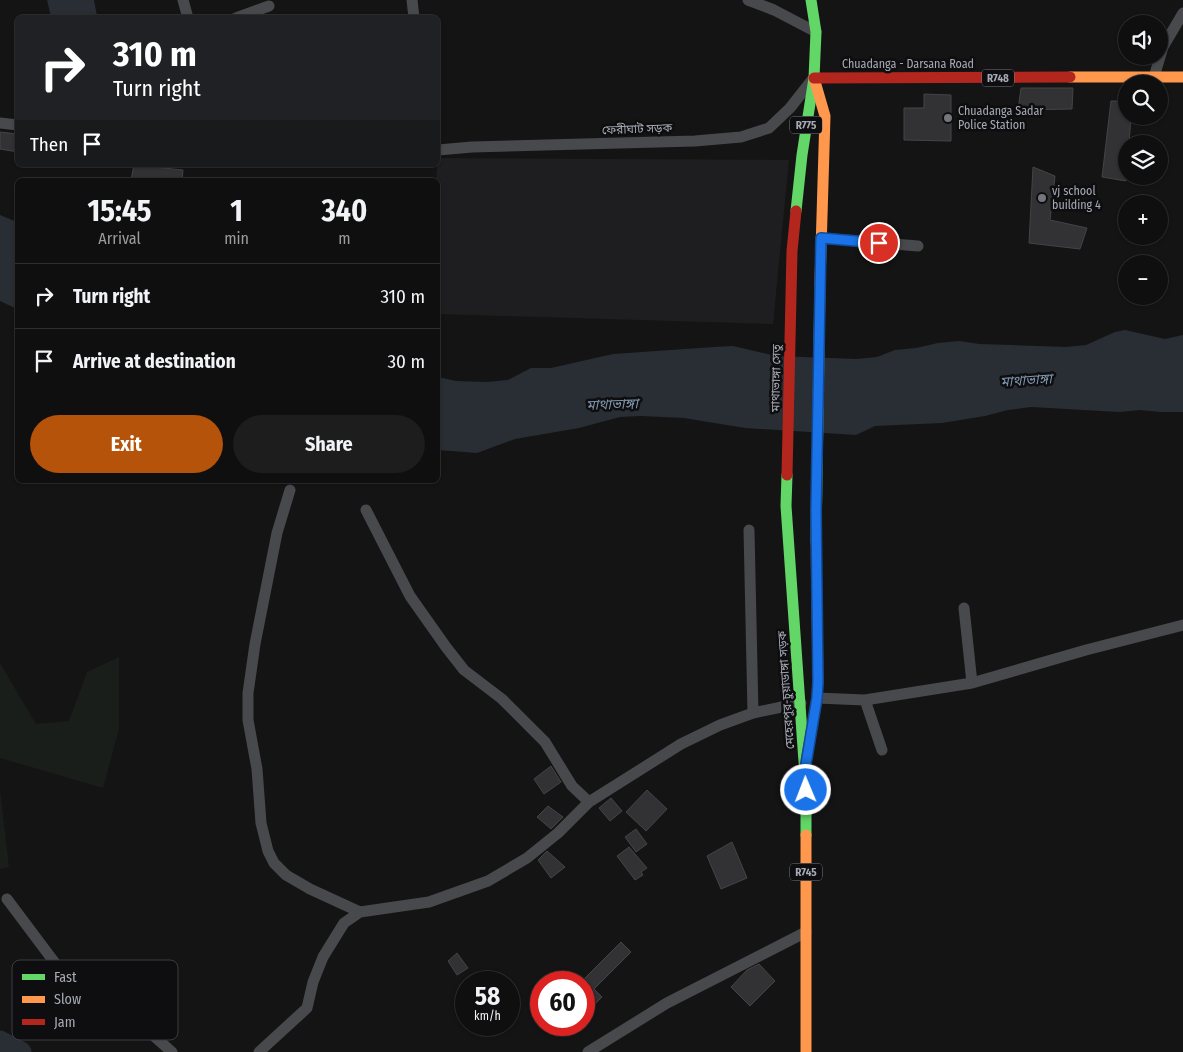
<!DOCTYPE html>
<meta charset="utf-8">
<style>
body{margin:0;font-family:"Fira Sans Condensed","Noto Sans Bengali",sans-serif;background:#1d1d1d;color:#f1f3f6;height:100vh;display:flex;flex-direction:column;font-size:19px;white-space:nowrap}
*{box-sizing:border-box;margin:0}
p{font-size:16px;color:#9b9c9e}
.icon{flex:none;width:28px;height:28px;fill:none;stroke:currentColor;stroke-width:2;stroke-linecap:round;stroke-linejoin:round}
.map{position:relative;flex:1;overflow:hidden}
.sheet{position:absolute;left:15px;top:178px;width:425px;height:305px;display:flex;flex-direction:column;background:#0f0f0f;border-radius:8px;box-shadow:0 1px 4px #0004,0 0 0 1px #2f2f2f}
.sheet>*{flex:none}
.banner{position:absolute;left:15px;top:15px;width:425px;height:152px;border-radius:8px;box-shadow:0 1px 4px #0004,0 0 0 1px #2f2f2f;background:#202124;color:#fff;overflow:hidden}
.controls{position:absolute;left:1118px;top:15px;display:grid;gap:10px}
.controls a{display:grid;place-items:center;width:50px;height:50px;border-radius:50%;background:#0f0f0f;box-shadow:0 1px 4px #0004,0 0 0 1px #2f2f2f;font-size:25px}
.speed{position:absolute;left:455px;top:971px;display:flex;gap:10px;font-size:25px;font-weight:700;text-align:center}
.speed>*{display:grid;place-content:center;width:65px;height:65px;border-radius:50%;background:#0f0f0f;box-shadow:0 1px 4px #0004,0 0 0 1px #2f2f2f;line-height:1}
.speed small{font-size:12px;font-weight:400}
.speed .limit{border:8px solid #d22;background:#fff;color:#111}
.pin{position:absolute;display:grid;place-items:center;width:42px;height:42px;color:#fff;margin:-21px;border:2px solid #fff;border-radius:50%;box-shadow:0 1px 5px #0007}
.me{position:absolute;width:55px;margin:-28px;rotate:359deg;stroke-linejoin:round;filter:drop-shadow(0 0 4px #0008)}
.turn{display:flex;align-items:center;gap:18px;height:105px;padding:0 15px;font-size:22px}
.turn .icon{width:65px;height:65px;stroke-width:2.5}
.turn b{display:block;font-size:35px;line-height:42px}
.then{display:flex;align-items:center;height:48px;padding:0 15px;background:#0003;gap:10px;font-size:19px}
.eta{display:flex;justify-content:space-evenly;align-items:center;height:85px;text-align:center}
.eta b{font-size:30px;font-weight:700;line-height:35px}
.action{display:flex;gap:10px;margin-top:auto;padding:10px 15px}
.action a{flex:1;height:58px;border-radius:30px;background:#b45309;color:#fff;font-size:20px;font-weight:700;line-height:58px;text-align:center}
.action a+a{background:#1d1d1d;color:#f1f3f6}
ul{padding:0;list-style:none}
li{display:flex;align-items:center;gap:15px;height:65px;padding:0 15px;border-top:1px solid #2f2f2f}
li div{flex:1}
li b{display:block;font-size:19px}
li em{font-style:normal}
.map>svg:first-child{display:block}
.built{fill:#1e1e20}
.green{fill:#191e1a}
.water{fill:#282e34}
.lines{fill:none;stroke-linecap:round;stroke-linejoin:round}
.river{stroke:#282e34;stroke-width:21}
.building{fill:#323234;stroke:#434447}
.street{stroke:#48494c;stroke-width:11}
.fast{stroke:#63d668;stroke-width:11}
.slow{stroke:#ff974d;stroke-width:11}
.jam{stroke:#b3261e;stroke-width:11}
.route-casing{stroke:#114b97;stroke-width:12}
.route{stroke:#1a73e8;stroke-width:9}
.poi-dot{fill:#73767c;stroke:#0e0e10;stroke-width:2}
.labels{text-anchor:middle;stroke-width:5;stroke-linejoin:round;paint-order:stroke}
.shield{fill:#0e0e10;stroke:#787b83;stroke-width:1}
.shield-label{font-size:11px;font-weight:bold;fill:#a6aab4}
.street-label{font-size:12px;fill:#a6aab4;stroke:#0e0e10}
.poi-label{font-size:12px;fill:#a6aab4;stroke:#0e0e10;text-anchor:start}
.water-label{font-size:14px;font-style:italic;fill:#7f96ad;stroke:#0e0e10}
.key{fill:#0e0e10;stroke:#3c3d41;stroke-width:1}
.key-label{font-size:14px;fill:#a6aab4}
</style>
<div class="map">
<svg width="1183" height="1052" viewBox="0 0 1183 1052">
<rect width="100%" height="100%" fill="#141414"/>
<path class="built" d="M438 158 789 160 773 324 438 314V180H436Z"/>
<path class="green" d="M119 657V729L103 788 0 758V663L36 724 69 721 87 672Z
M0 790 9 867 0 869Z"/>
<path class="water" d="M47 0H94L97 16 51 17Z
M0 215 17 222V309L0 301Z
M1125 330 1165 339 1183 335V412H1161L1140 410 1119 412 1031 407 1008 410 985 416 942 423 875 426 856 435 745 428 684 418 641 416 620 417 579 428 515 439 477 453 438 450V377L456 381 487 382 508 380 531 368H551L613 354 714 347 733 346 776 356 856 359 877 357 895 350 916 348 938 343 959 341 979 344 1066 347 1086 345 1115 332Z"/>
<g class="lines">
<path class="river" d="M0 1041 21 1052"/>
</g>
<path class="building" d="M1021 88H1073L1072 109 1018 110Z
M924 94 951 95V141L904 140V108H924Z
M1111 101H1126V116H1131L1129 144H1126V181L1102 177Z
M0 132 18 134V152L0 149Z
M134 165 183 170 182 180H131Z
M1033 167 1055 176 1050 220 1087 228 1080 249 1029 243Z
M551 766 561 782 544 794 534 779Z
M647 790 667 809 646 831 626 812Z
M611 798 622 811 610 821 599 808Z
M548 806 563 817 551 829 537 817Z
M636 829 647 844 636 852 625 837Z
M732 842 747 878 721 889 707 856Z
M629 847 647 868 641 872 643 875 635 880 617 856Z
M547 851 565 867 551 878 538 860Z
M621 942 631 952 594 989 602 997 584 1015V979Z
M457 953 468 968 457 975 448 961Z
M759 964 775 981 750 1006 731 987 747 970Z"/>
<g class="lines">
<path class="street" d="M183 0 188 18
M412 0 414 18
M748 0 774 10 816 32
M236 18 269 6
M1154 77 1163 47 1183 13
M0 123 18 125
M438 150 472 147 695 141 741 137 769 128 790 108 812 80
M821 238 918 246
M290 490 277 533 255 644 248 693V720L257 769 261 823 268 851 274 863 286 875 310 889 360 912
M366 510 410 596 446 647 464 670 502 699 545 742 572 786 589 802
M749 530 753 713
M964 608 972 683
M817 698 865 700 972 683 1086 650 1183 625
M865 700 882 750
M7 899 58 967 69 978 112 999 172 1052
M259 1052 307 1008 313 982 323 957 344 923 360 912 429 902 488 881 527 858 558 833 589 802 681 744 720 725 753 713 801 703
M588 1052 667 1003 806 932"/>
<path class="fast" d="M796 211 802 155 814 78 816 32 811 0
M787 475 786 506 806 790V835
M816 542 820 283"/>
<path class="slow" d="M1070 77H1183
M814 78 825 116 820 283
M806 835V1052"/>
<path class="jam" d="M814 78 1070 77
M787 475 792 251 796 211
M807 756 817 698 818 682 816 542"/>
</g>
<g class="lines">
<defs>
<path id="route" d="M806 790 805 770 817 698 818 682 816 510 821 238 879 243"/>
</defs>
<use href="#route" class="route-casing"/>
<use href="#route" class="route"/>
</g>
<g class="poi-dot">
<circle cx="948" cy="118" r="5"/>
<circle cx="1042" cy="198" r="5"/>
</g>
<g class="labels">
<g class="shield">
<rect x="982" y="69.5" width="32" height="17" rx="4"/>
<rect x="790" y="116.5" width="32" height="17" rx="4"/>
<rect x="790" y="863.5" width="32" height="17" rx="4"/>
</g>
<g class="shield-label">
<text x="998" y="82">R748</text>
<text x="806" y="129">R775</text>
<text x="806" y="876">R745</text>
</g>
<g class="street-label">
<text x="908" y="68">Chuadanga - Darsana Road</text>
<text transform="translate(637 129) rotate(-2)" y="4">ফেরীঘাট সড়ক</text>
<text transform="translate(776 378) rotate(-89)" y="4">মাথাভাঙ্গা সেতু</text>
<text transform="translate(786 690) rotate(-94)" y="4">মেহেরপুর-চুয়াডাঙ্গা সড়ক</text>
</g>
<g class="poi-label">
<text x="958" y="115">Chuadanga Sadar<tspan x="958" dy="14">Police Station</tspan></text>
<text x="1052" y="195">vj school<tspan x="1052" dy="14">building 4</tspan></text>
</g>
<g class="water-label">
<text transform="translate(1026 380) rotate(-4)" y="5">মাথাভাঙ্গা</text>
<text transform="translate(612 404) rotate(-2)" y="5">মাথাভাঙ্গা</text>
</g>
</g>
<rect x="12" y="960" width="166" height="80" rx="8" class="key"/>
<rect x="22" y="974" width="23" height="6" fill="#63d668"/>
<rect x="22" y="996" width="23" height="7" fill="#ff974d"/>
<rect x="22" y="1019" width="23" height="6" fill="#b3261e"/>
<g class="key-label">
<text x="54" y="982">Fast</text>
<text x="54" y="1004">Slow</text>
<text x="54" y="1027">Jam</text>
</g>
</svg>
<div class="controls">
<a><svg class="icon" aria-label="sound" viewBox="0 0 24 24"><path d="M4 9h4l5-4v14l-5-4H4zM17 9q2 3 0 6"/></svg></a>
<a><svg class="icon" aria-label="search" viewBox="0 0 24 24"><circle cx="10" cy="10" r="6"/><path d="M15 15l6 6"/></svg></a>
<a><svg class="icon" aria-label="layers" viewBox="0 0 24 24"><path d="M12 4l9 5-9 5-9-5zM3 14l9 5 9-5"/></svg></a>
<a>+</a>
<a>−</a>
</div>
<div class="speed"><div>58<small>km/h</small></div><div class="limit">60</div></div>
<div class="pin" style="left:879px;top:243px;background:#d93025"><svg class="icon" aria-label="arrive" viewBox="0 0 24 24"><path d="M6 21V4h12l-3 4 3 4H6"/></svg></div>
<svg class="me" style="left:806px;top:790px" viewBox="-20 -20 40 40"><circle r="17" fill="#1a73e8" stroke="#fff" stroke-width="3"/><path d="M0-11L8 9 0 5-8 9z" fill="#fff"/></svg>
<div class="banner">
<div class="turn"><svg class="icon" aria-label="right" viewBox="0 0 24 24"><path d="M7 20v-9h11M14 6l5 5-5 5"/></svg><div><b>310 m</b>Turn right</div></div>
<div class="then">Then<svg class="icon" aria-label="arrive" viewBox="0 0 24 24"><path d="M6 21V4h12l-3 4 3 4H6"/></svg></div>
</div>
<section class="sheet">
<div class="eta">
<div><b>15:45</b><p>Arrival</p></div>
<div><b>1</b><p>min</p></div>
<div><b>340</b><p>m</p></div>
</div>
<ul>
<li><svg class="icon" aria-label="right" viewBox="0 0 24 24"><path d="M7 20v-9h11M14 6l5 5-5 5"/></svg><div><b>Turn right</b></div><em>310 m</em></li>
<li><svg class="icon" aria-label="arrive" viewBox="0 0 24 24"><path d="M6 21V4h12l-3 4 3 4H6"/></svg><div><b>Arrive at destination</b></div><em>30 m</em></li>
</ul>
<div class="action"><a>Exit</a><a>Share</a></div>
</section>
</div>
